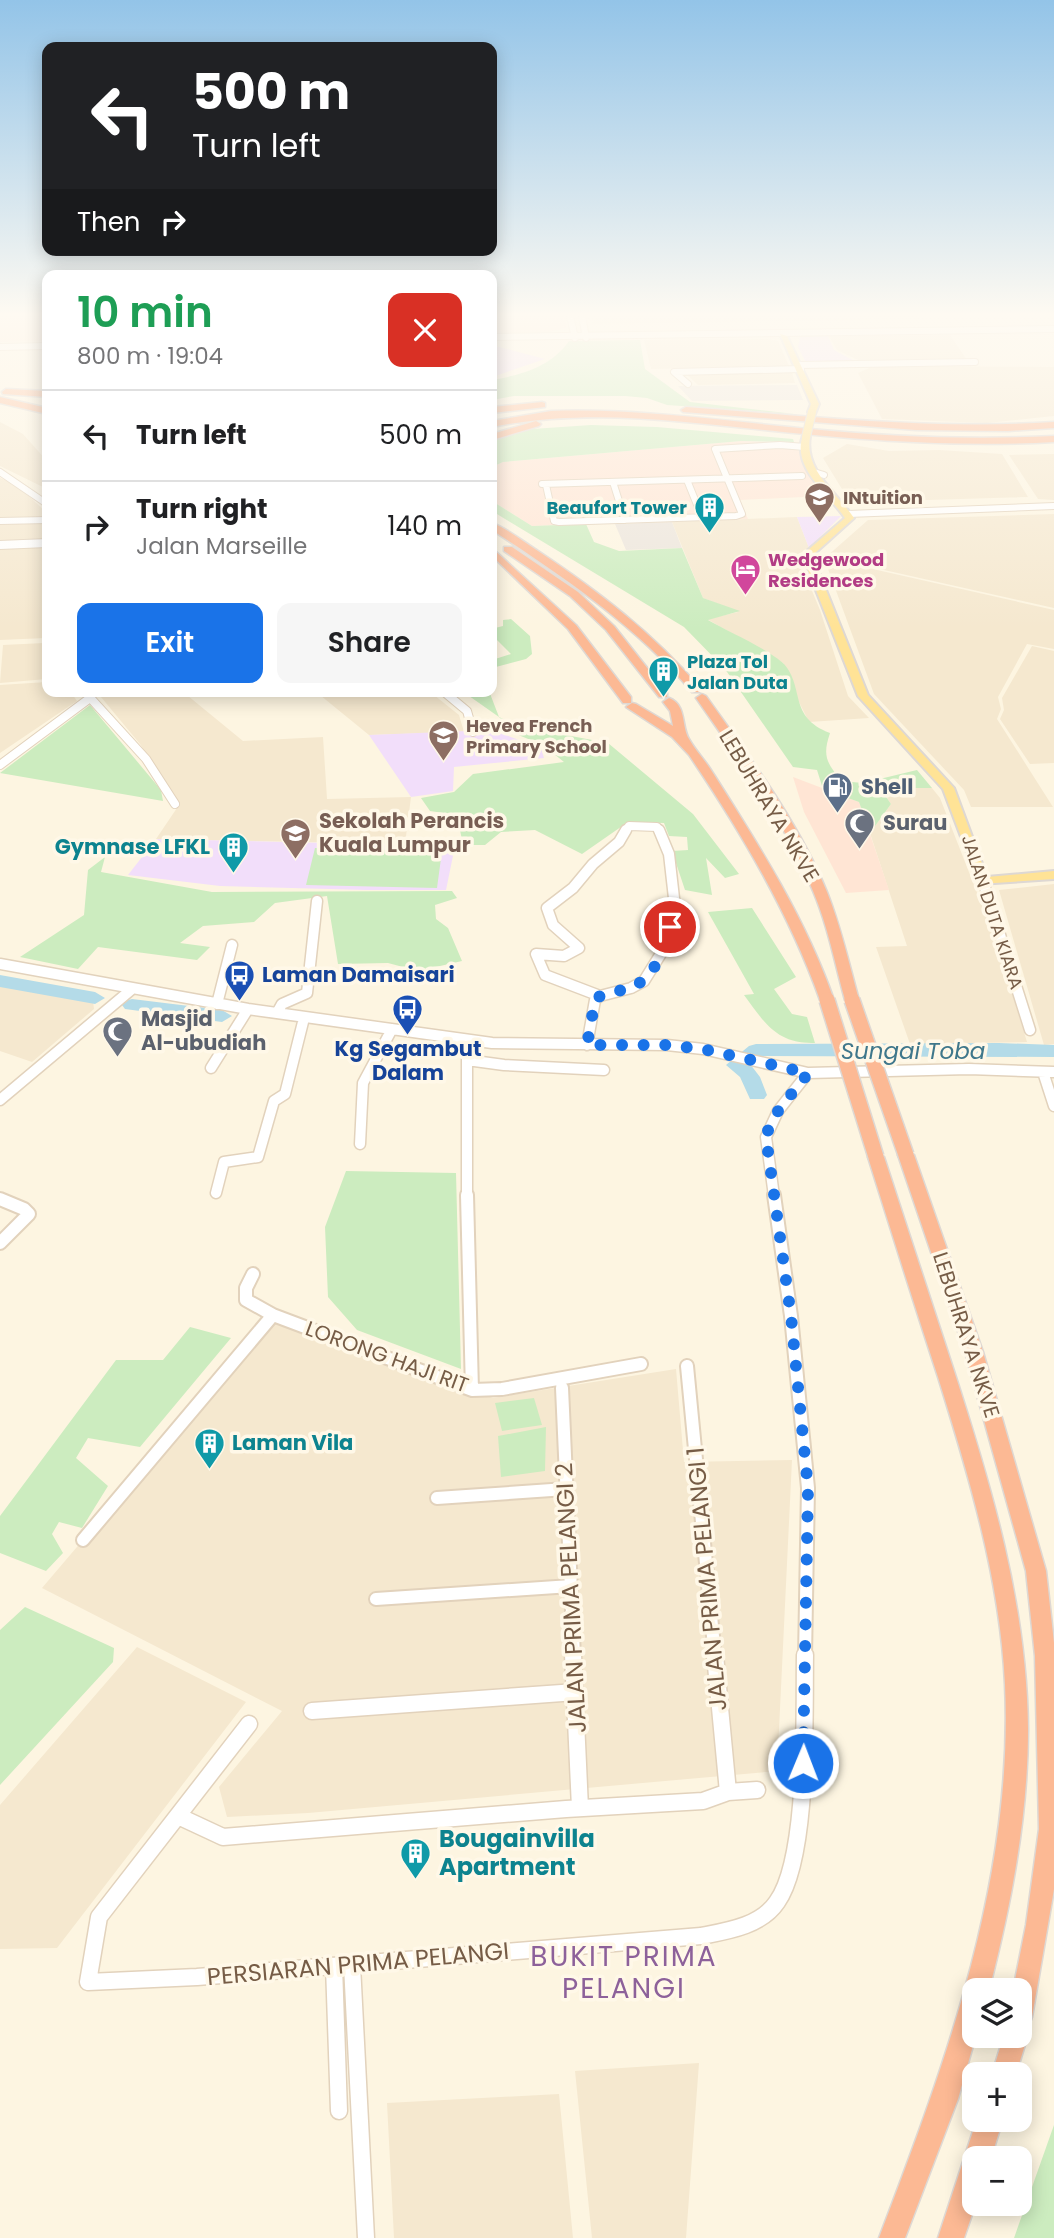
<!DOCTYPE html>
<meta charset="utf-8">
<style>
body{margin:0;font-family:Poppins,sans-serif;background:#f6f6f6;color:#202124;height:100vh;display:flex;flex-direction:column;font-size:26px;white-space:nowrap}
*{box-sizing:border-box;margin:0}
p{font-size:23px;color:#757577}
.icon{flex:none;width:38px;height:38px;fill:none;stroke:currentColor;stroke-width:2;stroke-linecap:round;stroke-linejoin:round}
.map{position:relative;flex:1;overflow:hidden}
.details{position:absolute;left:42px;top:270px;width:455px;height:427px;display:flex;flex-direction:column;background:#fff;border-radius:14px;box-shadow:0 4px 18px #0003}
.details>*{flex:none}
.top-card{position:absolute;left:42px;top:42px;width:455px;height:214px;border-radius:14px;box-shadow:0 4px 18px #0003;background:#202124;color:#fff;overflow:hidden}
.controls{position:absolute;left:962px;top:1978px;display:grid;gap:14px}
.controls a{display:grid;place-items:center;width:70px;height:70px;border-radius:14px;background:#fff;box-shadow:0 4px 18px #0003;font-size:35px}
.pin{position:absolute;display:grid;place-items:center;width:60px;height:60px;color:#fff;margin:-30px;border:4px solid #fff;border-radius:50%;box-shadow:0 2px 7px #0007}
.me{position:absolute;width:77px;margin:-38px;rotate:1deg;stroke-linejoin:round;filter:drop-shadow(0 0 5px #0008)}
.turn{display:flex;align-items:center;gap:24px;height:147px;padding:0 35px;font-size:32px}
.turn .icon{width:91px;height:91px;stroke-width:2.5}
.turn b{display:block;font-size:49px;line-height:60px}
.then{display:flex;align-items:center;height:66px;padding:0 35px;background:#0003;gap:14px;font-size:26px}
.round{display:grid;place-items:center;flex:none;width:74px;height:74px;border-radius:14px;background:#f6f6f6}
.head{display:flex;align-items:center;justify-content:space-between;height:119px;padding:0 35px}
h1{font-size:42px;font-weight:600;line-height:52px;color:#1e9e55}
.button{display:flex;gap:14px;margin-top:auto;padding:14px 35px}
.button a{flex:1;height:80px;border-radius:14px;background:#1a73e8;color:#fff;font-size:28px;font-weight:600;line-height:80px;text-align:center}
.button a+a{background:#f6f6f6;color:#202124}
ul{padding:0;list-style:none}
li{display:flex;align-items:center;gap:21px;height:91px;padding:0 35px;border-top:2px solid #e0e0e0}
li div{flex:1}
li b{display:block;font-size:26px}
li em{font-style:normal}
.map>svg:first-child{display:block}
.residential{fill:#f5e8cf}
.commercial{fill:#ffe5d4}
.industrial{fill:#ece5dc}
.education{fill:#f2defa}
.green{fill:#ccecbf}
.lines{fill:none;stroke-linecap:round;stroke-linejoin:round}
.river{fill:#b4dbe8;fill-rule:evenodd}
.minor-far4-casing{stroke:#e2d2bc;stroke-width:8}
.minor-far3-casing{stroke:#e2d2bc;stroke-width:10}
.minor-far2-casing{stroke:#e2d2bc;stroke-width:13}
.minor-far1-casing{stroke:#e2d2bc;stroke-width:16}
.minor-casing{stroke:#e2d2bc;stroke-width:19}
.major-casing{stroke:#ded8d3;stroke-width:4}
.highway-casing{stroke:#ded8d3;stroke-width:3}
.minor-far4{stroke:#fff;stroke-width:6}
.minor-far3{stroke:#fff;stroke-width:8}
.minor-far2{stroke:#fff;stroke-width:10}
.minor-far1{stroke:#fff;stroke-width:12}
.minor{stroke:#fff;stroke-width:16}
.major{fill:#ffe396;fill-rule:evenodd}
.highway{fill:#fcb994;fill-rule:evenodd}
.major-bridge-casing{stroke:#ded8d3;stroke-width:10;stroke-linecap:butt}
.highway-bridge-casing{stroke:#ded8d3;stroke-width:18;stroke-linecap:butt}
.major-bridge{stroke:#ffe396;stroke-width:8}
.highway-bridge{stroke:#fcb994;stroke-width:15}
.route{stroke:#1a73e8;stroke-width:12;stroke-dasharray:0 21.6}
.labels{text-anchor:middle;stroke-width:7;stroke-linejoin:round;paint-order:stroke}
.far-education-label{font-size:18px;font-weight:bold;fill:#785e54;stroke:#fff8e8;text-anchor:start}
.far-culture-label{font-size:18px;font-weight:bold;fill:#0d838f;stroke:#fff8e8;text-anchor:end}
.far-hotel-label{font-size:18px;font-weight:bold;fill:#b23c85;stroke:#fff8e8;text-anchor:start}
.far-street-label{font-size:18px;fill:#765c46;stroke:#fff8e8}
.service-label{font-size:21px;font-weight:bold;fill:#4e5e75;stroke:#fff8e8;text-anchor:start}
.street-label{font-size:21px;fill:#765c46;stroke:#fff8e8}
.education-label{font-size:21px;font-weight:bold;fill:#785e54;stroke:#fff8e8;text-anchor:start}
.worship-label{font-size:21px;font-weight:bold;fill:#5b616d;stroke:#fff8e8;text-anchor:start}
.culture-label{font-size:21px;font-weight:bold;fill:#0d838f;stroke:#fff8e8;text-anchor:end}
.transit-label{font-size:21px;font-weight:bold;fill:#164399;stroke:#fff8e8;text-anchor:start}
.water-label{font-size:23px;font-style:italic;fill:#3f778b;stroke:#fff8e8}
.near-street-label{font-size:24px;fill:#765c46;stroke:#fff8e8}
.near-culture-label{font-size:24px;font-weight:bold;fill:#0d838f;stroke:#fff8e8;text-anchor:start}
.near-neighbourhood-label{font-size:28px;letter-spacing:2px;fill:#8d619a;stroke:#fff8e8}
</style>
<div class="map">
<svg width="1054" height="2238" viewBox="0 0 1054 2238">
<rect width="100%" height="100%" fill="#fdf5e1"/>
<path class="residential" d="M591 316H918L919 319 593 324Z
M950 335 967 360H858L837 350 829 336Z
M767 339 778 341 789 366 651 369 644 340Z
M874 366 1054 367V416L987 423 882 419 858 373Z
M791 369 795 383 698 385 685 373Z
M0 422 23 434 47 461V489L0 466Z
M847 444 889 451 939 450 1002 454 1028 497 863 502 845 494 823 458Z
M1054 454V500L1038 499 1009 455Z
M0 478 17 485 47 513 46 638 0 640Z
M1054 514V608L826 557 868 520Z
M797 517 809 548 797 555 820 610 848 696 869 718 809 722 795 694 791 676 783 663 707 619 738 612 703 598 672 522Z
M824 558 1054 610V649L1027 644 998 697 1001 709 997 719 1053 807H971L964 790 874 694Z
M44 643 42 654 47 661V679L0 683 3 645Z
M1032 646 1054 651V763L1030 764 1000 719 1004 710 1002 698Z
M47 682V691H70L77 701 0 753V685Z
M96 691H182L243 741 323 737 327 799 411 797 405 844 156 839 179 805 140 744Z
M315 691H429L459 715 464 732 369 735Z
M913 786 932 788 940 798 997 944 1027 1042 910 1044 876 947 907 946 870 833 891 804 880 788Z
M1054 884V1044L1044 1045 999 890Z
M0 985 93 1001 94 1009 32 1062 0 1051Z
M271 1319 493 1398 676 1369 684 1462 792 1460 777 1771 308 1813 227 1817 219 1787 282 1711 42 1588Z
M137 1647 246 1702 57 1948 0 1949V1805Z
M699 2063 686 2238H592L575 2071Z
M559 2094 573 2238H394L387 2103Z"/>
<path class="commercial" d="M0 316H47V341L0 342Z
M492 316H564L567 327 546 333 492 334Z
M741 441 794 443 824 496 740 500 748 519 532 526 492 501V467L503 462Z
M793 777 859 802 889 890 846 893 804 812Z"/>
<path class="industrial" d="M797 385 803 400 692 401 678 386Z
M672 522 682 548 626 550 615 524Z"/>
<path class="education" d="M828 336 834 350 856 362 805 361 798 347 800 337Z
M492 347H499L545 359 492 377Z
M841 516 809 548 797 517Z
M492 730 541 748 544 758 454 767 453 791 411 797 369 735Z
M156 839 455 846 446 890H367L220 886 128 875Z"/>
<path class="green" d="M640 340 645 369 690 402 795 414 667 405 647 398 625 396H514L492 400V380C521 375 551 367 569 341Z
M591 425 657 427 793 439 794 442 741 441 503 462 492 467V440L532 429Z
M492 501 532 526 586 524 594 542 619 551 682 548 703 598 740 611 708 620C727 631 770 650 784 664 805 688 788 717 830 733 822 757 827 762 841 781L863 783 917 770 932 788H880L891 804 870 833 859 802 823 789 817 770 793 767 725 669 684 627 492 511Z
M511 619 530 636 532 654 526 659 492 668V660L511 654 492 635V625L495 628 503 626V620Z
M462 691H489L499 717 518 726 608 743 693 814 739 874 725 878 706 858 712 895 685 890 672 851 688 850 687 837 669 836 664 823 628 822 582 854 535 830 501 832 485 845H463L457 815 430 811 421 798 454 792 473 774 564 762 543 745 511 732 499 717Z
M90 705 161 790 163 801 0 773Z
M315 848 442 851 437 888 306 885Z
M105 857 101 872 212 892 452 891 457 898 435 905 436 919 448 928 462 961 418 971 388 963 338 964 327 896 275 903 254 922 203 926 180 943 210 947 197 960 98 947 78 969 20 957 84 915 88 870Z
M752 908 796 977 774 989 792 1014 807 1017 815 1043C776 1044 765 1023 744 995L754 994 708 912Z
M346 1171 456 1173 461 1369 357 1330 328 1297 325 1227Z
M190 1327 231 1338 140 1447 88 1438 76 1458 108 1486 82 1528 59 1522 52 1534 63 1553 46 1571 0 1553V1516L116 1360H163Z
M534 1398 542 1425 502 1431 495 1403Z
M546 1427 545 1471 501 1477 498 1436Z
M25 1607 114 1648 113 1662 0 1785V1630Z
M1054 2125V2238H1014Z"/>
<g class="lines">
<path class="river" d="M0 975 95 992 105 998 95 1004 0 987Z
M132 999 222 1010 232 1016 222 1022 125 1009 122 1005 125 1001Z
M999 1043 1054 1045V1057L761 1056 750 1064 760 1077 767 1095 764 1099H750L740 1077 726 1065 749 1046 756 1044Z"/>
<defs>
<path id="minor-far4" d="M570 316 575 338
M582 316 586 338
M492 337 1054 329
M0 347 47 346
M799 365 975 362
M688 384 674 372 801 369
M0 472 47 504
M814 472 824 475
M687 480 702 517
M613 482 625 520
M542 484 802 476
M546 485 554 521 559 522 736 516 742 514 715 449 780 445 805 447
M848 514 1054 506
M0 521 47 520
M18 544 47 543"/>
<path id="minor-far3" d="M0 545 47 543
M84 691 146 759 175 804
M443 691 467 711 473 732
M0 765 90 698
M625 832 629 826 657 827 659 832"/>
<path id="minor-far2" d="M983 881 1030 1030
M0 964 248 1009 492 1043 667 1045 703 1049 808 1073 969 1069 1054 1072
M600 996 545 975 536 954 564 956 579 948 553 925 547 908 573 888 593 864 619 842 626 830
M600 996 631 988 644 981 670 939 675 907 669 854 659 830
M217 1004 232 945
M277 1013 282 1004 307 993 317 901
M587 1045 595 1000 600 996
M467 1060 504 1065 604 1070
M211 1068 248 1009
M1043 1072 1054 1106
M0 1100 132 989
M360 1144 363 1083 392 1029
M216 1193 224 1162 258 1157 274 1101 285 1094 304 1018
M467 1196V1040
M774 1196 766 1137 778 1111 808 1073"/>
<path id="minor-far1" d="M467 1195 472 1390
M774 1195 791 1316 808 1488 805 1657
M0 1199 24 1209 29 1214 0 1243
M253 1274 246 1288V1300L273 1315 472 1390 502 1389 641 1364
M687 1366 715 1657
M562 1388 574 1657
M437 1498 566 1489
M83 1540 273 1315
M376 1599 571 1586"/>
<path id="minor" d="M573 1655 580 1808
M715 1655 728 1792
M312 1711 576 1692
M249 1724 99 1917 88 1982 197 1977 701 1936C727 1931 761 1926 777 1902 809 1857 804 1713 805 1655
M178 1816 223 1837 566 1809 703 1801 728 1792 757 1790
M352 1965 366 2238
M334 1966 339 2111"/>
<path id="major" d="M780 334 787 336 819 404 815 414 808 412 811 404Z
M803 435 810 437C804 470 837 493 854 518L815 553 814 560 868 695 954 788 987 877 1054 871V879L979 884 943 789 858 696 804 560 808 550 845 518C829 494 791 468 803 435Z"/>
<path id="highway" d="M6 389 47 391V397L3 394 2 392Z
M0 397 47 408V414L0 403Z
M542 402 545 403V407L492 413V407Z
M686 407C809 416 931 430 1054 422V428L1008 431 916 430 683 412 681 410Z
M551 411C638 408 724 421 810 429 892 437 972 440 1054 436V442C963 447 873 441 783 432 683 422 592 407 492 427V421Z
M536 421 541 424 539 426 492 440V434Z
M492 523C508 529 524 542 538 551 598 591 653 633 700 688V692H692C635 625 565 578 492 530Z
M504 547H512L578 592 614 626 667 693V697H659L606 630 570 596 504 551Z
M492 548 576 625 631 697V703H623L568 629 492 556Z
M702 694 706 696C750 758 798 821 827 892 841 927 849 964 859 1000L857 1003 852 1004 845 1000C835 964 828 926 813 891 785 821 739 760 696 698Z
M669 698C687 705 681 726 689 739 695 750 704 759 711 770 758 844 805 917 834 1000L832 1003 827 1004 820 1000C789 913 741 832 689 755L672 737 626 707 632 703 636 704 673 726 670 711 663 702Z
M906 1150 914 1155 983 1352 1046 1571 1054 1643V1889L1032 2017 1029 2025 1024 2027 1028 2035 1016 2074H992L1004 2035H1020V1990H1013L1026 1925 1039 1829 1035 1656 1026 1571 965 1352 898 1155Z
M876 1152 884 1157C907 1227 930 1298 953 1368 991 1485 1027 1605 1028 1729 1028 1817 1011 1905 989 1990H975L976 2035 958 2099 905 2238H879C947 2060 1014 1877 1005 1684 1000 1579 969 1476 938 1377 914 1304 891 1230 868 1157Z
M977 2119H1003L991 2158H975L976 2203 964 2238H938Z"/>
</defs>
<use href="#minor-far4" class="minor-far4-casing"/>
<use href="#minor-far3" class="minor-far3-casing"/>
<use href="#minor-far2" class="minor-far2-casing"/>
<use href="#minor-far1" class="minor-far1-casing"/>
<use href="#minor" class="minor-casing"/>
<use href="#major" class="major-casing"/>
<use href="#highway" class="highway-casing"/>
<use href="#minor-far4" class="minor-far4"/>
<use href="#minor-far3" class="minor-far3"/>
<use href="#minor-far2" class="minor-far2"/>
<use href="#minor-far1" class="minor-far1"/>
<use href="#minor" class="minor"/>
<use href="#major" class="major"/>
<use href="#highway" class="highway"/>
<defs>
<path id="major-bridge" d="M806 437 812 412"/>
<path id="highway-bridge" d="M827 1000 876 1157
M852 1000 906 1155"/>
</defs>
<use href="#major-bridge" class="major-bridge-casing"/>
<use href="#highway-bridge" class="highway-bridge-casing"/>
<use href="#major-bridge" class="major-bridge"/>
<use href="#highway-bridge" class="highway-bridge"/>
</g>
<linearGradient id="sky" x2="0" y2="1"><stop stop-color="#93c4e8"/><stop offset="0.5" stop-color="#fefaf2"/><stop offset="1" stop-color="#fefaf2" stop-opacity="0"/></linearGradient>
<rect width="1054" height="629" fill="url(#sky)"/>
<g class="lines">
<path class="route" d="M670 927C670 947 650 980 631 988 619 992 604 991 595 1000L587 1045H667L703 1049 808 1073C793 1095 773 1110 766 1137L791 1316 808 1488 803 1763"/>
</g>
<defs>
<symbol id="school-pin" viewBox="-11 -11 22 30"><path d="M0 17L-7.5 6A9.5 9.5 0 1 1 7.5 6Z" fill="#8d6e63" stroke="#fff8e8"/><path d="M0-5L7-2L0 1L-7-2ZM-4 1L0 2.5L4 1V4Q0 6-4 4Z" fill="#fff"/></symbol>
<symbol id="building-pin" viewBox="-11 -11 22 30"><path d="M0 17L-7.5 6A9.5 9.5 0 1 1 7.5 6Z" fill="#0f9aa8" stroke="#fff8e8"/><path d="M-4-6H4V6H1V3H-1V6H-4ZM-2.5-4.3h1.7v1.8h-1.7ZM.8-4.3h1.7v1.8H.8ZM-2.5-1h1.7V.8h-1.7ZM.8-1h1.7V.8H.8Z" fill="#fff"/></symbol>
<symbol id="hotel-pin" viewBox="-11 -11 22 30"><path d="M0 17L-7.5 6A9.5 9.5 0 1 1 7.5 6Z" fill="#d1479c" stroke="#fff8e8"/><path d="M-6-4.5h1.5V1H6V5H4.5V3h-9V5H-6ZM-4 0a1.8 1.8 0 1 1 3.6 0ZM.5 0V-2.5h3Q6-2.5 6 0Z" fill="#fff"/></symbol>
<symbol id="fuel-pin" viewBox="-11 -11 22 30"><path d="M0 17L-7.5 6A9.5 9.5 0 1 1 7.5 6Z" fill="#5c6f8a" stroke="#fff8e8"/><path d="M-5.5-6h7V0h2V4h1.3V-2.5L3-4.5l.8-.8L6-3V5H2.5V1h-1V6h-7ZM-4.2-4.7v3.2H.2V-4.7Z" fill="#fff"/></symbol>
<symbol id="mosque-pin" viewBox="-11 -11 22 30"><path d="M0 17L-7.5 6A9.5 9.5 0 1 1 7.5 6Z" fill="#6b7280" stroke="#fff8e8"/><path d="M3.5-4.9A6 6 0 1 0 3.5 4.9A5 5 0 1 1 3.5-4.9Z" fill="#fff"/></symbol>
<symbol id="bus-pin" viewBox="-11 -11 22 30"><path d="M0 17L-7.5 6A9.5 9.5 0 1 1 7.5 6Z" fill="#1a4fb4" stroke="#fff8e8"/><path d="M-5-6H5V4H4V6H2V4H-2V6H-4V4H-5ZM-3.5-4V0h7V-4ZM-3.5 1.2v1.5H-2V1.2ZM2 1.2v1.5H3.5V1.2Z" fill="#fff"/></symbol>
</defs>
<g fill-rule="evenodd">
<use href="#school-pin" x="802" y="480" width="35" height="47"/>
<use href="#building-pin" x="692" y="490" width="35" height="47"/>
<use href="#hotel-pin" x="728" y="552" width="35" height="47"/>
<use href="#building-pin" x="646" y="654" width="35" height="47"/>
<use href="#school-pin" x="426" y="718" width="35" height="47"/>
<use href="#fuel-pin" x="820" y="770" width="35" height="47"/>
<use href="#mosque-pin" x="842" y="806" width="35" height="47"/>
<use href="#school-pin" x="278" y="816" width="35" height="47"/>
<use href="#building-pin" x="216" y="830" width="35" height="47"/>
<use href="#bus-pin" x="222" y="958" width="35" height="47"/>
<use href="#bus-pin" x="390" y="992" width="35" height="47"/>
<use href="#mosque-pin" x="100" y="1014" width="35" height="47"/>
<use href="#building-pin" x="192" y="1426" width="35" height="47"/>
<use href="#building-pin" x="398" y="1836" width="35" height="47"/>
</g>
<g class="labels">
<g class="far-education-label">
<text x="843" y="504">INtuition</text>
<text x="466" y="732">Hevea French<tspan x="466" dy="21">Primary School</tspan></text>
</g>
<g class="far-culture-label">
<text x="687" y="514">Beaufort Tower</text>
<text x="687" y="668" text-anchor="start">Plaza Tol<tspan x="687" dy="21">Jalan Duta</tspan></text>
</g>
<g class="far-hotel-label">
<text x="768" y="566">Wedgewood<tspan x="768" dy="21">Residences</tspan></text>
</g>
<g class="far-street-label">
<text transform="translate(992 912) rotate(72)" y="6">JALAN DUTA KIARA</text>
</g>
<g class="service-label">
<text x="861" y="794">Shell</text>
</g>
<g class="street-label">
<text transform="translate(769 806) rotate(59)" y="7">LEBUHRAYA NKVE</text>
<text transform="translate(966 1335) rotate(72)" y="7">LEBUHRAYA NKVE</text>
<text transform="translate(387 1357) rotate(20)" y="7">LORONG HAJI RIT</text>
</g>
<g class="education-label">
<text x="319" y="828">Sekolah Perancis<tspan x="319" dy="24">Kuala Lumpur</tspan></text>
</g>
<g class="worship-label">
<text x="883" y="830">Surau</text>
<text x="141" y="1026">Masjid<tspan x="141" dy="24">Al-ubudiah</tspan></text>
</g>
<g class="culture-label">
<text x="210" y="854">Gymnase LFKL</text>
<text x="232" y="1450" text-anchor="start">Laman Vila</text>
</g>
<g class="transit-label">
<text x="262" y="982">Laman Damaisari</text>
<text x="408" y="1056" text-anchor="middle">Kg Segambut<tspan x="408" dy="24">Dalam</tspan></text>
</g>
<g class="water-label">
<text x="913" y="1059">Sungai Toba</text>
</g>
<g class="near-street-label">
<text transform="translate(707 1579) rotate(-95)" y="8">JALAN PRIMA PELANGI 1</text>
<text transform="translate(571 1598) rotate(-93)" y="8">JALAN PRIMA PELANGI 2</text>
<text transform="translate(358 1964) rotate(-5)" y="8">PERSIARAN PRIMA PELANGI</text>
</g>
<g class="near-culture-label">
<text x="439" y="1847">Bougainvilla<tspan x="439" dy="28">Apartment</tspan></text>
</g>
<g class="near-neighbourhood-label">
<text x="624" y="1966">BUKIT PRIMA<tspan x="624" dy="32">PELANGI</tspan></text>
</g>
</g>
</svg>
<div class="controls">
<a><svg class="icon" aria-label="layers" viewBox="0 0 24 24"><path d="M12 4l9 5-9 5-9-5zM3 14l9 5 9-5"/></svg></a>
<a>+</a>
<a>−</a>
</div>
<div class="pin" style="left:670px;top:927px;background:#d93025"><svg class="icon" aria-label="arrive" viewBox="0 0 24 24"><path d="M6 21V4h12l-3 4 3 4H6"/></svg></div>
<svg class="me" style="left:803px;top:1763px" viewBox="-20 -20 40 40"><circle r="17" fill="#1a73e8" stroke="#fff" stroke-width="3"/><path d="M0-11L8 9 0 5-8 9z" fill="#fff"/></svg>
<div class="top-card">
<div class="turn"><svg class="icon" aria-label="left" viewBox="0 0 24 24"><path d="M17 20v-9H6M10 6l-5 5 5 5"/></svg><div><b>500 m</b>Turn left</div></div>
<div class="then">Then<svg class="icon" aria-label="right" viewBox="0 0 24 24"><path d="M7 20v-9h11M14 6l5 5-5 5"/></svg></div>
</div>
<section class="details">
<div class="head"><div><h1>10 min</h1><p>800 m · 19:04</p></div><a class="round" style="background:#d93025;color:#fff"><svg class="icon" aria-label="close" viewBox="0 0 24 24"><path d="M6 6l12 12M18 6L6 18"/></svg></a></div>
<ul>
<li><svg class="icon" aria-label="left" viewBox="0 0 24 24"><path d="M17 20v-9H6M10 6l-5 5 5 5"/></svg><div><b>Turn left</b></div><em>500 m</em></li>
<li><svg class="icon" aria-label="right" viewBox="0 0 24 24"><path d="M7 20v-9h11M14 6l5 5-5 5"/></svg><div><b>Turn right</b><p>Jalan Marseille</p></div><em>140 m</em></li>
</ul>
<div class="button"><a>Exit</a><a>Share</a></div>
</section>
</div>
